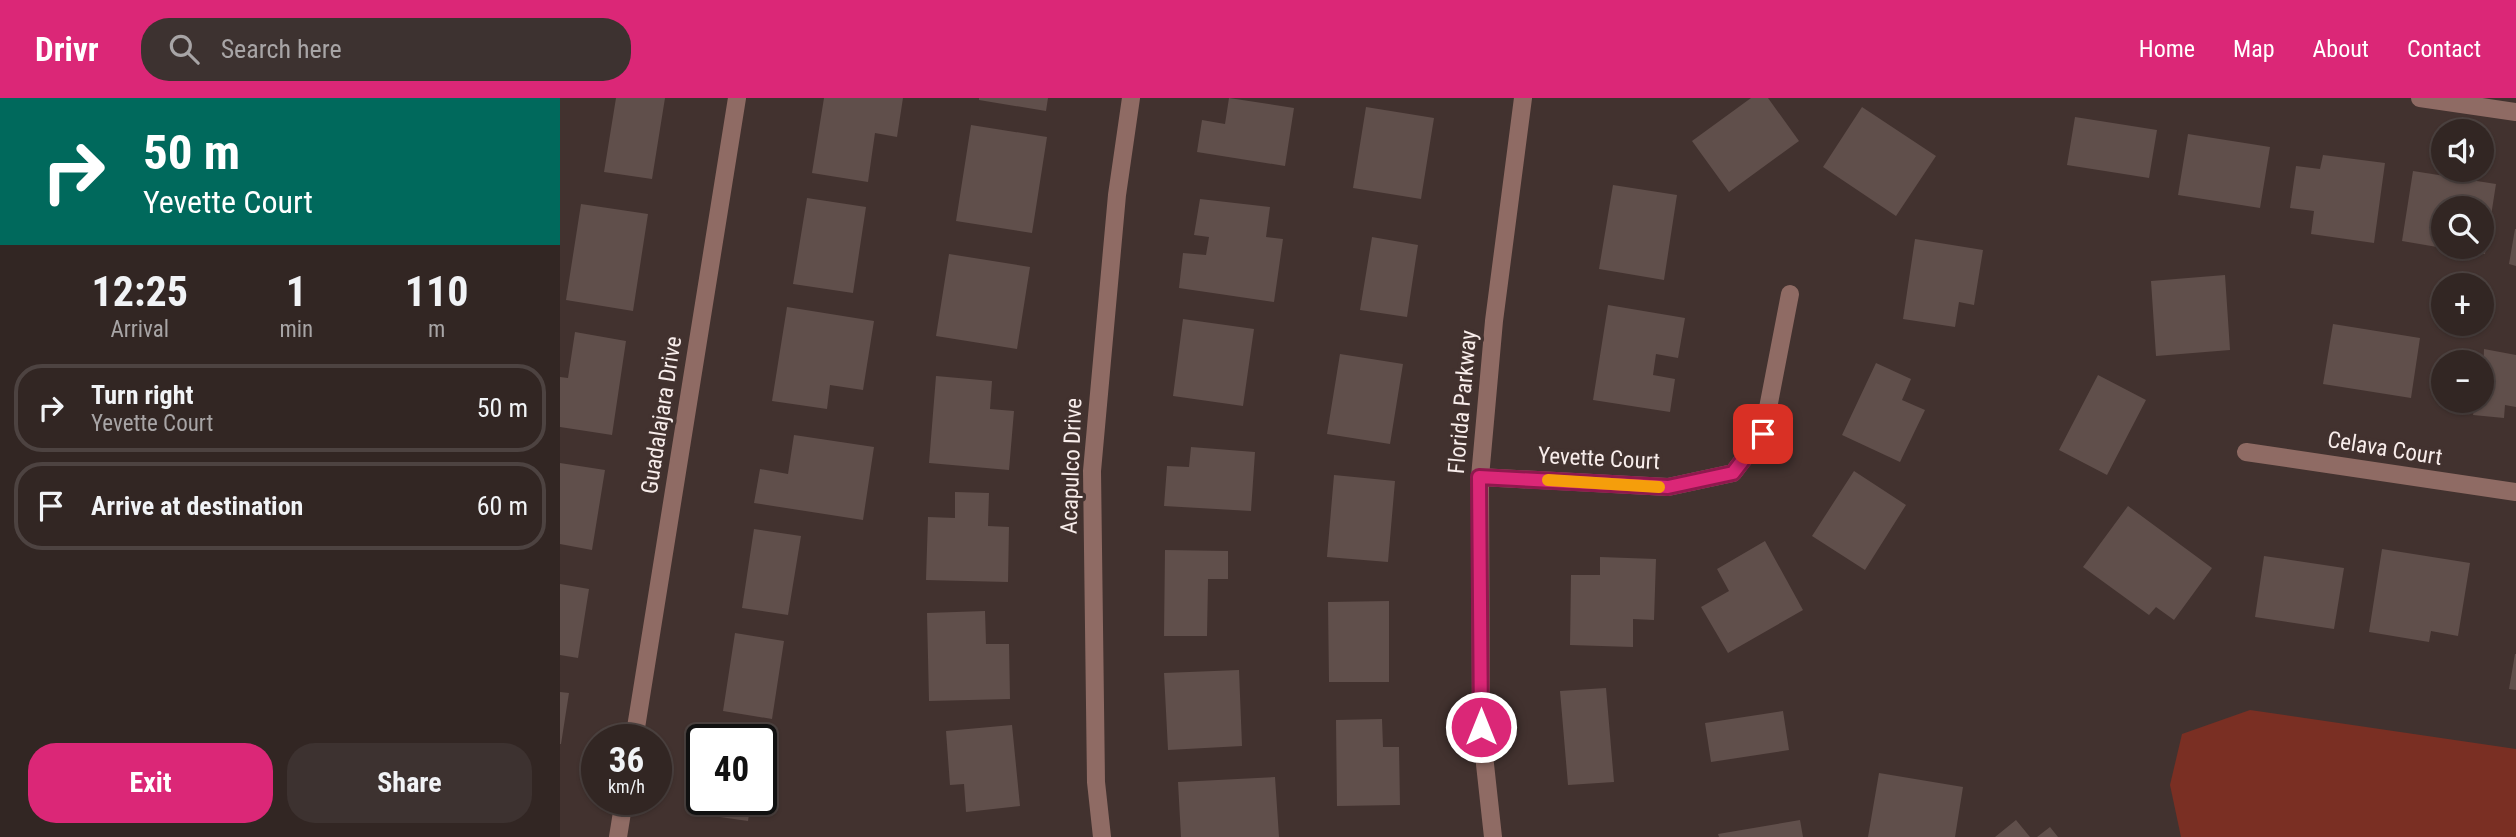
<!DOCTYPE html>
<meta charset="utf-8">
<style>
body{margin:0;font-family:"Roboto Condensed",sans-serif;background:#3d3230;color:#f1f3f6;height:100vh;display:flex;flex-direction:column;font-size:26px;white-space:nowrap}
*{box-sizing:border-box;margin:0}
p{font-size:23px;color:#a8a5a6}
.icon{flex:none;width:38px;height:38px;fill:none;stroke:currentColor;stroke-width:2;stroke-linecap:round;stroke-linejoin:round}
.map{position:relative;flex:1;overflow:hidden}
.sheet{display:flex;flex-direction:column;background:#322623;width:560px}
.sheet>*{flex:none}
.banner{background:#00695c;color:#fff;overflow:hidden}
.tools{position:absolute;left:1871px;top:21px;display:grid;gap:14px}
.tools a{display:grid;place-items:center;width:63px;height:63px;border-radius:50%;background:#322623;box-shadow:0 2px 5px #0004,0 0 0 2px #4d4341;font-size:35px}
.speed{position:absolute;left:21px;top:626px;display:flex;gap:14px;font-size:35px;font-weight:700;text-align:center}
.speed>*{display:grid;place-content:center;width:91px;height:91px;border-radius:50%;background:#322623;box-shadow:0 2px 5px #0004,0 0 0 2px #4d4341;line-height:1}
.speed small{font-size:18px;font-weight:400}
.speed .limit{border:4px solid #111;border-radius:10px;background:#fff;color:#111}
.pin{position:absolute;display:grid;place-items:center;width:60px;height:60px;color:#fff;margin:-30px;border-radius:14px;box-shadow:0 4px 10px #0006}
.me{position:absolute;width:77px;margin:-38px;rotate:0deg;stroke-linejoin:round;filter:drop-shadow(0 0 5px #0008)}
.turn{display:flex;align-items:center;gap:24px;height:147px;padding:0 28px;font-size:32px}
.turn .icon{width:91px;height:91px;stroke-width:2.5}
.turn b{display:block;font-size:49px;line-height:60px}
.eta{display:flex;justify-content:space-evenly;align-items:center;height:119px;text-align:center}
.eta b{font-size:42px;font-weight:700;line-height:49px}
.action{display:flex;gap:14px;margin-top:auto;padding:14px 28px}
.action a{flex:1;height:80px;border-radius:28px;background:#db2777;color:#fff;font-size:28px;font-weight:700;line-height:80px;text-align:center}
.action a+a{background:#3d3230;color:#f1f3f6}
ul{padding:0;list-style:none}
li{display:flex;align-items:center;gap:21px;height:88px;margin:0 14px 10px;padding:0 14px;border:4px solid #4d4341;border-radius:28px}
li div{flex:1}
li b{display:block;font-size:26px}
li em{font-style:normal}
header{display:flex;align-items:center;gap:42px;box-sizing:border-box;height:98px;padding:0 35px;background:#db2777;color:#fff}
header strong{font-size:33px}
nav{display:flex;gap:38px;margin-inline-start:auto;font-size:24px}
.search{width:490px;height:63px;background:#3d3230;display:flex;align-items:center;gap:18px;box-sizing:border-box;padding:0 24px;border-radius:28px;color:#a8a5a6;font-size:26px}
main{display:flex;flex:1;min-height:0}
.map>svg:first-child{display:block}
.water{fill:#7a2f23}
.building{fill:#604f4b}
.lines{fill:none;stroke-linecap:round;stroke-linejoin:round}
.minor{stroke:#8f6b64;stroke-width:18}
.tertiary{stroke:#8f6b64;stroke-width:18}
.route-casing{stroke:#8e194d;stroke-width:18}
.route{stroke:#db2777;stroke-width:12}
.slow{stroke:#f59e0b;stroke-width:12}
.labels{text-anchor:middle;stroke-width:7;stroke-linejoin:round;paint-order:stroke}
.street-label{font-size:23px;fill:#f8edeb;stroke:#42322f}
</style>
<header>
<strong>Drivr</strong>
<div class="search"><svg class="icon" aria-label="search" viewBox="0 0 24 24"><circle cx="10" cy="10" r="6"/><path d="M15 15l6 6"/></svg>Search here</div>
<nav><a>Home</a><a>Map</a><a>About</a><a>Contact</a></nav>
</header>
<main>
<section class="sheet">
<div class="banner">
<div class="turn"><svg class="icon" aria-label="right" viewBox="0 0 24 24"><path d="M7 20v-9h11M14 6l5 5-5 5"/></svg><div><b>50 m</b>Yevette Court</div></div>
</div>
<div class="eta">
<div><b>12:25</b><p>Arrival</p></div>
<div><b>1</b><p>min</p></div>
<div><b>110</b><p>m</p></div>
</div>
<ul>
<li><svg class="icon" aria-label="right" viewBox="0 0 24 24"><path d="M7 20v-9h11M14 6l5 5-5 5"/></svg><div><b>Turn right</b><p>Yevette Court</p></div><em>50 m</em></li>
<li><svg class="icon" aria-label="arrive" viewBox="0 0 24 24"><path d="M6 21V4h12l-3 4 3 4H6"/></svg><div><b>Arrive at destination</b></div><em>60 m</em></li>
</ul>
<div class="action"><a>Exit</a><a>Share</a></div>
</section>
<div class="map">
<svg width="1956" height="739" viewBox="0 0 1956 739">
<rect width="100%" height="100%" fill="#42322f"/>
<path class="water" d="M1690 612 1956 651V739H1621L1610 687 1622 636Z"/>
<path class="building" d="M56 0H105L92 81 44 74Z
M264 0H343L337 39 315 35 308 84 252 75Z
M419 0H488L486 13 419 2Z
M669 0 734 10 725 68 637 54 642 22 665 26Z
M1191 0H1208L1239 43 1169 94 1132 43Z
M806 9 874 20 861 101 793 90Z
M1302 9 1376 58 1336 118 1263 69Z
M1515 19 1597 32 1589 80 1507 67Z
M411 27 487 39 472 135 396 123Z
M1628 36 1710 49 1700 110 1618 97Z
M1763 57 1825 65 1814 145 1751 136 1754 113 1730 110 1736 68 1760 71Z
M1853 73 1936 86 1925 156 1887 150 1922 149V110H1883V150L1842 143Z
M1053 87 1117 97 1104 182 1039 171Z
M247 100 306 109 293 195 233 186Z
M640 101 710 109 706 139 723 141 714 204 619 190 623 155 646 157 649 139 634 137Z
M21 106 88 116 73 213 6 202Z
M1955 131H1956V168L1949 166Z
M812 139 858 147 847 219 800 212Z
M1355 141 1423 152 1414 207 1399 204 1395 229 1343 221Z
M389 156 470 169 457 251 376 238Z
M1665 177 1670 252 1596 258 1591 183Z
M1048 207 1125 220 1118 260 1096 256 1093 277 1115 281 1110 314 1033 302Z
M227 209 314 223 303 292 270 287 267 311 212 303Z
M623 221 694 231 683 308 613 298Z
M1773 226 1860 240 1851 300 1763 286Z
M15 234 66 243 52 337 0 329V279L8 280Z
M1924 251 1956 257V309L1945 307 1944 320 1913 317 1916 303H1922Z
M780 256 843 266 830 346 767 336Z
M1316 265 1351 281 1342 302 1365 312 1340 364 1282 337Z
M1538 277 1586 302 1547 377 1499 352Z
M376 278 432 283 430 311 454 313 449 372 369 365Z
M234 337 314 349 303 422 194 405 200 371 228 376Z
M631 349 695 354 691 413 604 408 607 368 629 369Z
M0 365 45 372 32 452 0 446Z
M1294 373 1346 407 1305 472 1252 438Z
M774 377 835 383 828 464 767 459Z
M395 394 429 395 428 428 449 429 448 484 366 482 368 419 395 420Z
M1568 408 1652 470 1614 522 1596 509 1589 517 1523 469Z
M194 431 241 438 228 517 182 510Z
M1205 443 1243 512 1168 555 1141 509 1169 493 1157 471Z
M1822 451 1910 465 1898 538 1871 533 1869 544 1809 534Z
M605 452 668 453V481H648L647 538H604Z
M1704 458 1784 470 1774 531 1695 519Z
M1040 459 1096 461 1094 522 1073 521V549L1010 547 1011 477H1040Z
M0 486 29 491 18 560 0 557Z
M829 503V584H769L768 504Z
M425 513 426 546H449L450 601 369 603 367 515Z
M175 535 224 543 212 621 163 613Z
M1955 556H1956V592L1949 591Z
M679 572 682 648 608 652 604 575Z
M1046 590 1054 684 1008 687 1000 593Z
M0 594 9 595 1 646H0Z
M1223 613 1229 652 1151 664 1145 625Z
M822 621 823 649H839L840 707 777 708 776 622Z
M452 627 460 708 406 714 404 686 390 687 386 633Z
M1319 675 1403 689 1395 739H1308Z
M715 679 719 739H621L618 684Z
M149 702H191L188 723 146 717Z
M1240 722 1243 739H1159L1158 736Z
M1456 722 1470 739H1435Z
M1490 729 1498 739H1477Z"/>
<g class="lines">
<path class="minor" d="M1860 0 1956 14
M1686 354 1956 394
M920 379 1108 389 1173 375 1203 336 1230 196
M74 642 177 0
M58 739 64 702
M542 739 536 684 532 373 557 97 571 0"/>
<path class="tertiary" d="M933 739 921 630 920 379 934 223 963 0"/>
</g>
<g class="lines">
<defs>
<path id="route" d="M921 629 919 379 1108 389 1173 375 1203 336"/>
</defs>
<use href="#route" class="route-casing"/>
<use href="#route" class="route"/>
<path class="slow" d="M988 382 1099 389"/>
</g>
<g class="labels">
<g class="street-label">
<text transform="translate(902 304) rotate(-85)" y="8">Florida Parkway</text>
<text transform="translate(101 317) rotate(-81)" y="8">Guadalajara Drive</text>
<text transform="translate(1825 350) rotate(9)" y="8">Celava Court</text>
<text transform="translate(1039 360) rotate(3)" y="8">Yevette Court</text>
<text transform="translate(511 368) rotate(-88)" y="8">Acapulco Drive</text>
</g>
</g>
</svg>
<div class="tools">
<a><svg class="icon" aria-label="sound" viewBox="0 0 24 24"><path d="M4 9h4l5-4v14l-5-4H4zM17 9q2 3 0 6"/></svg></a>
<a><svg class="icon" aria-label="search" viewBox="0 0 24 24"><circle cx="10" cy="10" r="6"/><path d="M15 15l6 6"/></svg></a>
<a>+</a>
<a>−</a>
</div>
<div class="speed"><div>36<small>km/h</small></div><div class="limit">40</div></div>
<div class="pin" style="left:1203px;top:336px;background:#d93025"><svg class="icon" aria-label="arrive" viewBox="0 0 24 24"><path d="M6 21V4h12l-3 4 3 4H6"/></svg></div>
<svg class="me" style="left:921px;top:629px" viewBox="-20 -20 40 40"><circle r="17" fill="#db2777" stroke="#fff" stroke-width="3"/><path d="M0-11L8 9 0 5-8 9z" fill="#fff"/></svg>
</div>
</main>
